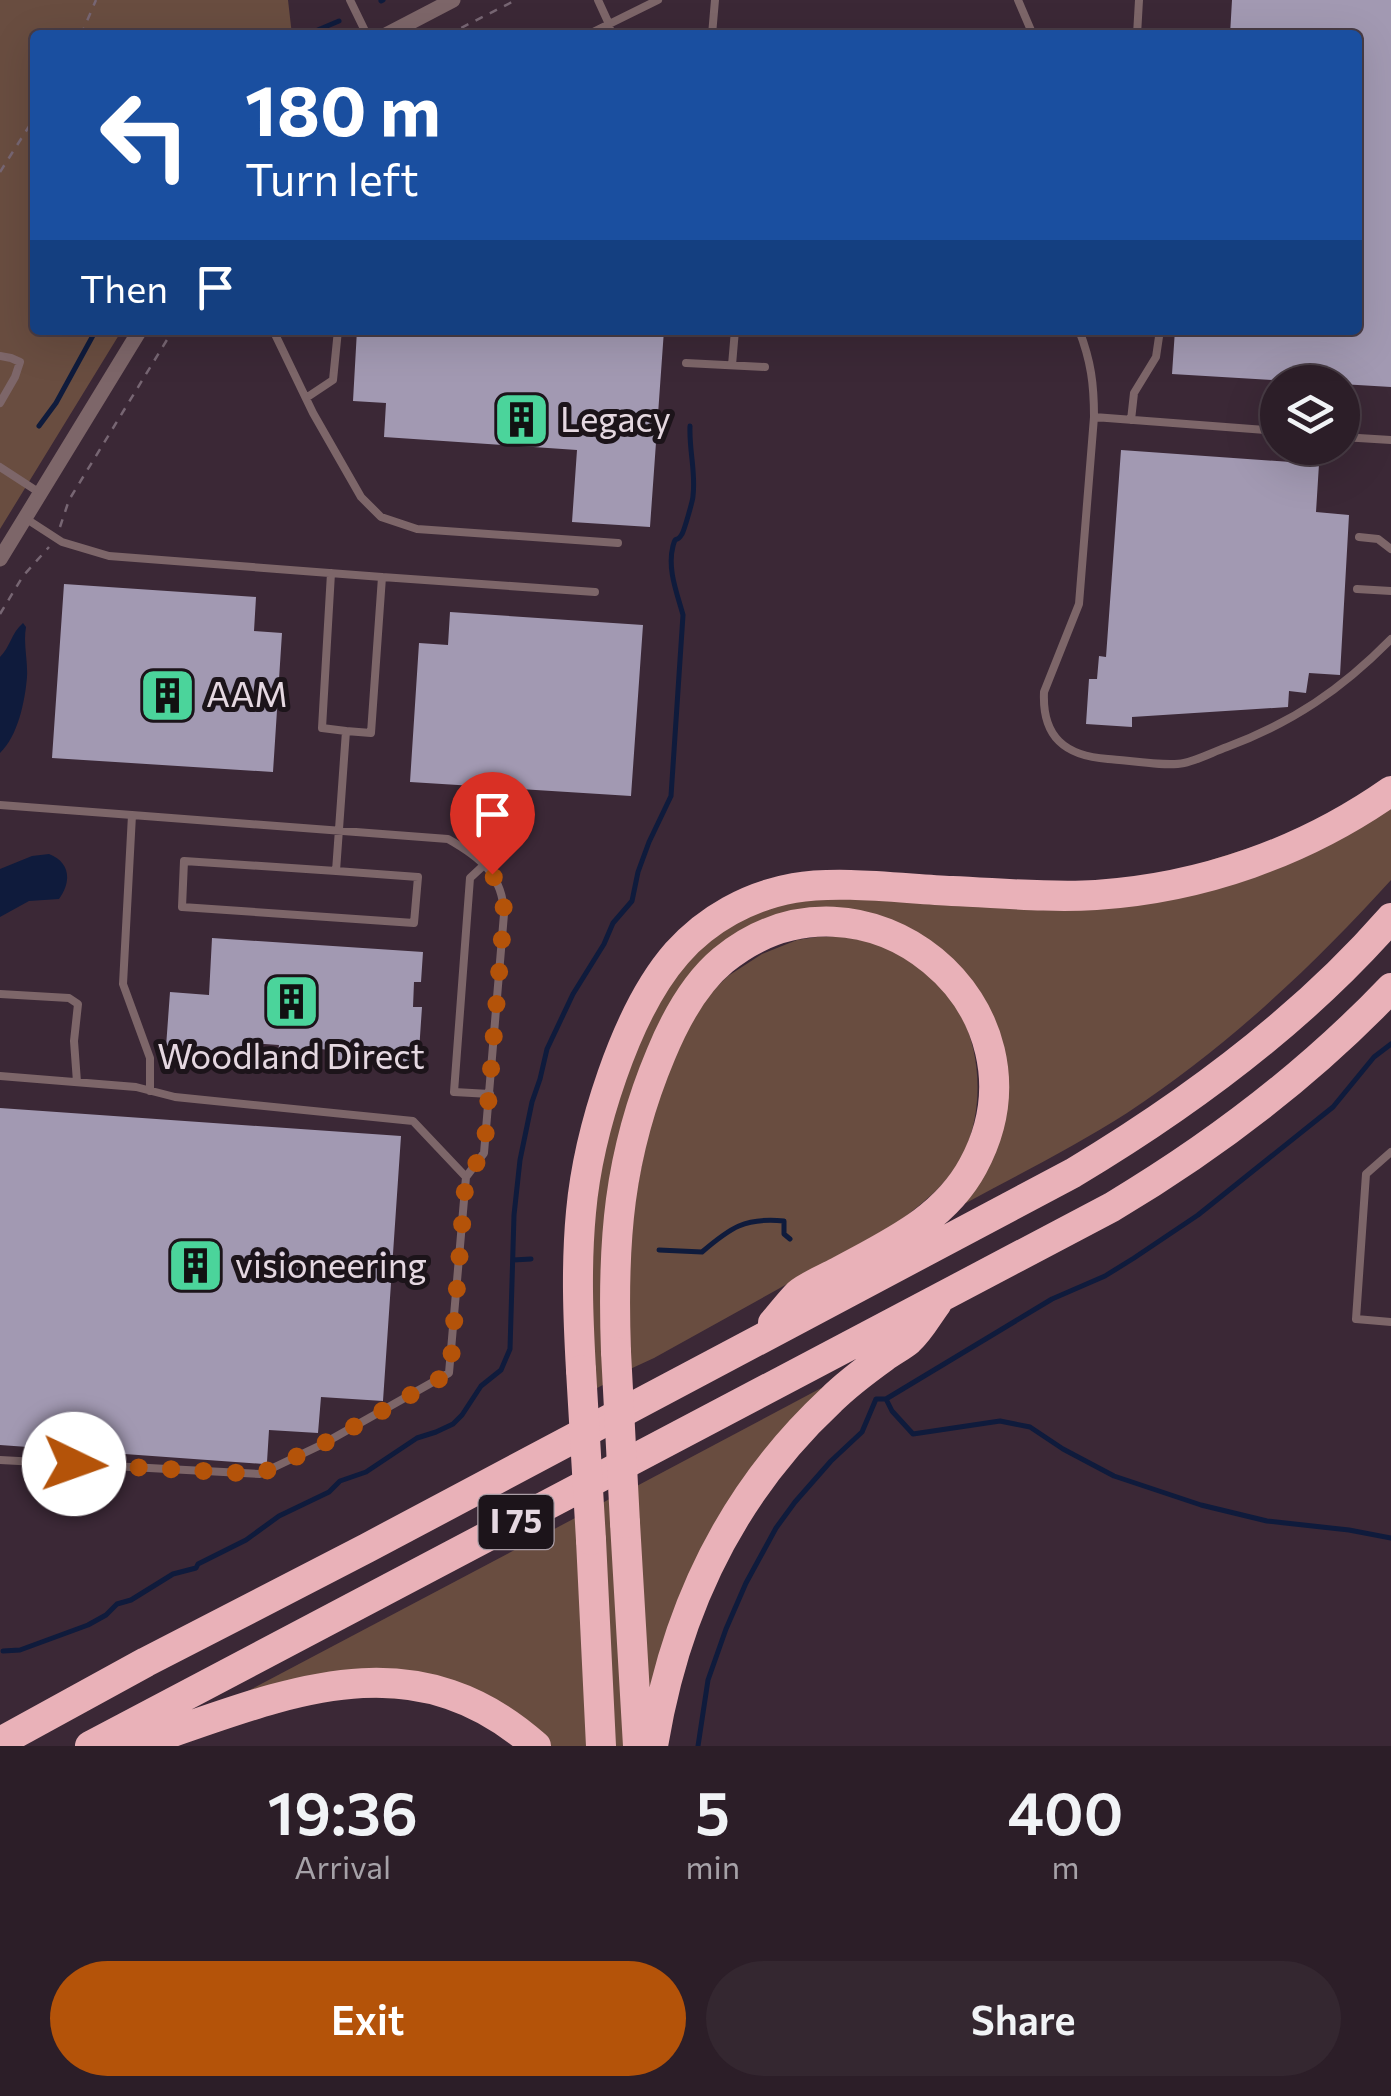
<!DOCTYPE html>
<style>
body{margin:0;font-family:Commissioner,sans-serif;background:#342730;color:#f1f3f6;height:100vh;display:flex;flex-direction:column;font-size:38px;white-space:nowrap}
*{box-sizing:border-box;margin:0}
p{font-size:32px;color:#a6a2a8}
.icon{flex:none;width:55px;height:55px;fill:none;stroke:currentColor;stroke-width:2;stroke-linecap:round;stroke-linejoin:round}
.map{position:relative;height:1746px;overflow:hidden}
.panel{display:flex;flex-direction:column;background:#2c1e28;flex:1}
.panel>*{flex:none}
.guide{position:absolute;left:30px;top:30px;width:1332px;height:305px;border-radius:10px;box-shadow:0 10px 40px #0002,0 0 0 2px #483c45;background:#1a4fa0;color:#fff;overflow:hidden}
.tools{position:absolute;left:1260px;top:365px;display:grid;gap:20px}
.tools a{display:grid;place-items:center;width:100px;height:100px;border-radius:50%;background:#2c1e28;box-shadow:0 10px 40px #0002,0 0 0 2px #483c45;font-size:50px}
.pin{position:absolute;display:grid;place-items:center;width:85px;height:85px;color:#fff;margin:-102px -42px;border-radius:50% 50% 50% 0;rotate:-45deg;box-shadow:0 0 10px #0007}
.pin .icon{rotate:45deg}
.me{position:absolute;width:110px;margin:-55px;rotate:93deg;stroke-linejoin:round;filter:drop-shadow(0 0 8px #0008)}
.turn{display:flex;align-items:center;gap:35px;height:210px;padding:0 50px;font-size:45px}
.turn .icon{width:130px;height:130px;stroke-width:2.5}
.turn b{display:block;font-size:70px;line-height:85px}
.then{display:flex;align-items:center;height:95px;padding:0 50px;background:#0003;gap:20px;font-size:38px}
.eta{display:flex;justify-content:space-evenly;align-items:center;height:170px;text-align:center}
.eta b{font-size:60px;font-weight:600;line-height:70px}
.cta{display:flex;gap:20px;margin-top:auto;padding:20px 50px}
.cta a{flex:1;height:115px;border-radius:60px;background:#b45309;color:#fff;font-size:40px;font-weight:600;line-height:115px;text-align:center}
.cta a+a{background:#342730;color:#f1f3f6}
.map>svg:first-child{display:block}
.green{fill:#694d40}
.water{fill:#0f1b3c}
.lines{fill:none;stroke-linecap:round;stroke-linejoin:round}
.stream{stroke:#0f1b3c;stroke-width:5}
.building{fill:#a299b2}
.path{stroke:#776673;stroke-width:2.5;stroke-dasharray:8 8;stroke-linecap:butt}
.lane{stroke:#7d6669;stroke-width:8}
.street{stroke:#7d6669;stroke-width:15}
.highway{stroke:#e9b1b8;stroke-width:30}
.highway-bridge{stroke:#e9b1b8;stroke-width:30}
.route{stroke:#b45309;stroke-width:18;stroke-dasharray:0 32.4}
.labels{text-anchor:middle;stroke-width:10;stroke-linejoin:round;paint-order:stroke}
.shield{fill:#1c141a;stroke:#a99da5;stroke-width:2.5}
.shield-label{font-size:32px;font-weight:bold;fill:#e5d8e1}
.poi-label{font-size:35px;fill:#e5d8e1;stroke:#1c141a;text-anchor:start}
</style>
<div class="map">
<svg width="1391" height="1746" viewBox="0 0 1391 1746">
<rect width="100%" height="100%" fill="#3b2836"/>
<path class="green" d="M0 0H288L292 35H35V330H122L0 529Z
M1391 803V880C1312 967 1226 1048 1127 1113 1075 1146 1020 1174 966 1203L963 1197 999 1125 950 961 789 916 660 1030 607 1383 591 1391 588 1266 606 1124 662 990 726 922 805 895 1073 904Z
M841 936C855 940 873 941 886 947 893 950 900 955 906 959 921 969 936 981 947 994 981 1034 986 1103 965 1150 951 1182 924 1202 897 1223L654 1358 628 1370 626 1246 653 1107 698 1005 728 976 762 954 797 940 817 937Z
M825 1386 811 1405 652 1692 645 1693 633 1488Z
M613 1497 626 1746H609L597 1506Z
M577 1517 590 1746H548L496 1703 246 1692Z"/>
<path class="water" d="M23 623 26 627C23 644 28 660 27 677 25 701 18 736 0 753V657C11 646 11 633 23 623Z
M49 854C70 862 72 881 59 899L29 901 0 917V869L32 856Z"/>
<g class="lines">
<path class="stream" d="M381 1 383 0
M306 35 339 21
M39 426 56 403 96 330
M659 1250 702 1252C730 1228 745 1217 784 1221V1234L790 1239
M513 1260 531 1259
M886 1399 892 1411 913 1434 1000 1421 1030 1427 1063 1449 1114 1476 1201 1505 1267 1521 1349 1530 1391 1538
M3 1651 20 1650 88 1625 106 1615 117 1604 131 1600 173 1574 196 1568 198 1564 246 1540 279 1516 329 1492 340 1481 366 1472 417 1438 436 1432 453 1424 462 1415 481 1386 501 1370 510 1349 514 1215 520 1160 532 1102 540 1079 547 1049 573 994 604 944 613 923 632 901 638 872 649 842 671 796 683 615C677 593 667 569 673 546 676 534 676 544 682 534 684 531 693 500 693 496 696 472 689 451 690 426
M698 1746 708 1680 726 1629 746 1583 776 1528 795 1502 831 1461 862 1432 876 1399H886L1052 1299 1105 1276 1134 1258 1198 1215 1333 1107 1374 1057 1391 1044"/>
</g>
<path class="building" d="M1232 0H1391V387L1172 374 1175 330H1358V35H1230Z
M357 330H664L650 527 572 522 577 450 384 437 386 403 353 401Z
M1121 450 1319 464 1316 512 1349 515 1340 675 1309 673 1306 693 1289 691 1288 707 1132 717V727L1086 724 1089 679H1097L1099 656 1106 657Z
M64 584 256 597 254 631 282 633 273 772 52 758Z
M450 612 643 625 631 796 410 782 419 643 448 645Z
M212 938 423 952 421 982H414L413 1007H422L418 1066 331 1060 332 1050 306 1048V1055L278 1053 279 1045 251 1043 250 1053 166 1047 170 992 209 995Z
M0 1108 401 1136 383 1401 321 1397 318 1433 269 1430 267 1462 264 1464 0 1445Z"/>
<g class="lines">
<path class="path" d="M81 35 96 0
M447 35 516 0
M0 172 35 117
M60 527 69 500 173 330
M0 614 23 576 49 547"/>
<path class="lane" d="M350 0 367 35
M598 0 609 24 611 35
M1018 0 1033 35
M587 35 658 0
M712 35 715 0
M1137 35 1139 0
M273 330 313 413 361 497 381 517 417 529 618 543
M1079 330C1091 361 1094 384 1094 417L1079 604 1044 692C1042 737 1065 756 1108 759 1127 760 1166 767 1184 763 1198 760 1213 752 1227 747 1292 723 1342 689 1391 639
M0 356 11 358 20 362 15 377 0 403
M686 363 765 367
M732 365 735 330
M306 398 333 380 338 330
M1094 417 1278 431
M1131 420 1134 393 1156 357 1160 330
M1342 437 1391 440
M0 467 40 493
M25 518 62 542 109 556 382 577
M1359 537 1378 539 1391 549
M331 573 322 728 346 731
M1357 589 1391 591
M0 805 132 815
M484 865 470 878 454 1092 490 1094
M336 871 184 861 182 907 414 923 418 877 336 871 346 731 371 733 382 577 595 592
M0 994 69 998 78 1004 74 1041 77 1082
M0 1076 136 1087 175 1097 413 1121 466 1177 449 1373 321 1445 260 1474 0 1460
M150 1091V1058L123 984 132 815 448 839C480 857 503 875 504 914L484 1153 466 1177
M1391 1152 1366 1174 1356 1319 1391 1322"/>
<path class="street" d="M386 35 453 0
M0 559 140 330"/>
<path class="highway" d="M616 1352C612 1243 618 1156 661 1054 675 1020 694 984 723 960 863 846 1059 1007 973 1166 944 1220 889 1244 838 1272 825 1279 809 1285 798 1294 789 1303 781 1314 773 1323
M581 1370C578 1317 576 1265 581 1212 588 1134 625 1012 677 953 707 919 749 896 794 888 840 880 905 889 952 891 1000 893 1048 898 1096 895 1202 888 1304 852 1391 791
M625 1523 638 1746
M591 1540 601 1746
M0 1742 146 1662 367 1548 1073 1173C1190 1103 1301 1021 1391 918
M90 1746 1112 1207C1214 1146 1309 1074 1391 988
M132 1746C274 1699 407 1631 536 1746
M653 1746C675 1611 730 1494 831 1400 847 1384 866 1370 884 1357 892 1351 902 1346 909 1340 920 1330 928 1315 937 1303"/>
<path class="highway-bridge" d="M616 1352 625 1523
M581 1370 591 1540"/>
</g>
<g class="lines">
<path class="route" d="M74 1464 260 1474 321 1445 450 1373 466 1177 484 1153 504 914 503 894 492 874"/>
</g>
<defs>
<symbol id="building-square" viewBox="-11 -11 22 22"><rect x="-9" y="-9" width="18" height="18" rx="4" fill="#4bd49b" stroke="#1c141a"/><path d="M-4-6H4V6H1V3H-1V6H-4ZM-2.5-4.3h1.7v1.8h-1.7ZM.8-4.3h1.7v1.8H.8ZM-2.5-1h1.7V.8h-1.7ZM.8-1h1.7V.8H.8Z" fill="#111"/></symbol>
</defs>
<g fill-rule="evenodd">
<use href="#building-square" x="490" y="388" width="63" height="63"/>
<use href="#building-square" x="136" y="664" width="63" height="63"/>
<use href="#building-square" x="260" y="970" width="63" height="63"/>
<use href="#building-square" x="164" y="1234" width="63" height="63"/>
</g>
<g class="labels">
<rect class="shield" x="478.5" y="1495" width="75" height="54" rx="8"/>
<g class="shield-label">
<text x="516" y="1533">I 75</text>
</g>
<g class="poi-label">
<text x="560" y="432">Legacy</text>
<text x="206" y="707">AAM</text>
<text x="291" y="1069" text-anchor="middle">Woodland Direct</text>
<text x="235" y="1278">visioneering</text>
</g>
</g>
</svg>
<div class="tools">
<a><svg class="icon" aria-label="layers" viewBox="0 0 24 24"><path d="M12 4l9 5-9 5-9-5zM3 14l9 5 9-5"/></svg></a>
</div>
<div class="pin" style="left:492px;top:874px;background:#d93025"><svg class="icon" aria-label="arrive" viewBox="0 0 24 24"><path d="M6 21V4h12l-3 4 3 4H6"/></svg></div>
<svg class="me" style="left:74px;top:1464px" viewBox="-20 -20 40 40"><circle r="19" fill="#fff"/><path d="M0-13L10 11 0 6-10 11z" fill="#b45309"/></svg>
<div class="guide">
<div class="turn"><svg class="icon" aria-label="left" viewBox="0 0 24 24"><path d="M17 20v-9H6M10 6l-5 5 5 5"/></svg><div><b>180 m</b>Turn left</div></div>
<div class="then">Then<svg class="icon" aria-label="arrive" viewBox="0 0 24 24"><path d="M6 21V4h12l-3 4 3 4H6"/></svg></div>
</div>
</div>
<section class="panel">
<div class="eta">
<div><b>19:36</b><p>Arrival</p></div>
<div><b>5</b><p>min</p></div>
<div><b>400</b><p>m</p></div>
</div>
<div class="cta"><a>Exit</a><a>Share</a></div>
</section>
